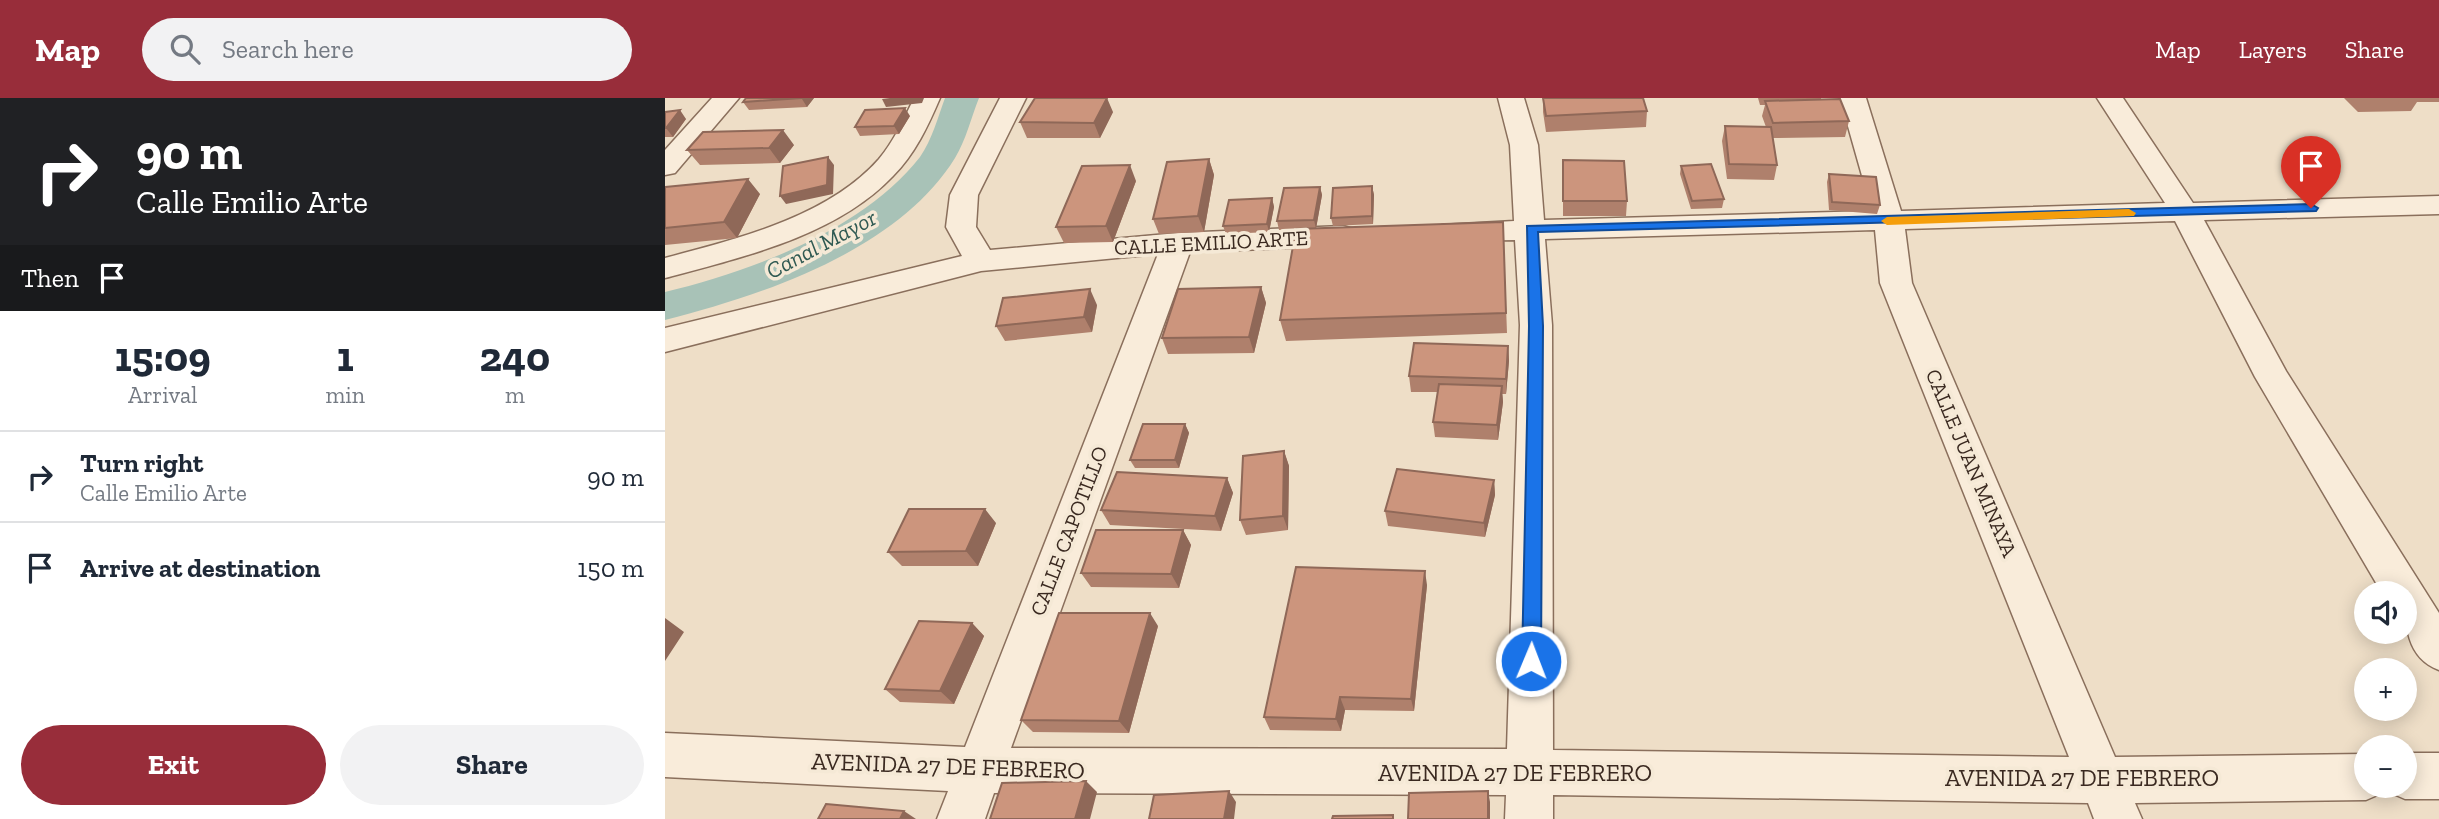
<!DOCTYPE html>
<meta charset="utf-8">
<style>
body{margin:0;font-family:"Zilla Slab",serif;background:#f2f2f3;color:#1f2937;height:100vh;display:flex;flex-direction:column;font-size:26px;white-space:nowrap}
*{box-sizing:border-box;margin:0}
p{font-size:23px;color:#747a83}
.icon{flex:none;width:38px;height:38px;fill:none;stroke:currentColor;stroke-width:2;stroke-linecap:round;stroke-linejoin:round}
.map{position:relative;flex:1;overflow:hidden}
.details{display:flex;flex-direction:column;background:#fff;width:665px}
.details>*{flex:none}
.banner{background:#202124;color:#fff;overflow:hidden}
.fabs{position:absolute;left:1689px;top:483px;display:grid;gap:14px}
.fabs a{display:grid;place-items:center;width:63px;height:63px;border-radius:50%;background:#fff;box-shadow:0 4px 18px #0003;font-size:35px}
.pin{position:absolute;display:grid;place-items:center;width:60px;height:60px;color:#fff;margin:-72px -30px;border-radius:50% 50% 50% 0;rotate:-45deg;box-shadow:0 0 7px #0007}
.pin .icon{rotate:45deg}
.me{position:absolute;width:77px;margin:-38px;rotate:1deg;stroke-linejoin:round;filter:drop-shadow(0 0 5px #0008)}
.turn{display:flex;align-items:center;gap:24px;height:147px;padding:0 21px;font-size:32px}
.turn .icon{width:91px;height:91px;stroke-width:2.5}
.turn b{display:block;font-size:49px;line-height:60px}
.then{display:flex;align-items:center;height:66px;padding:0 21px;background:#0003;gap:14px;font-size:26px}
.eta{display:flex;justify-content:space-evenly;align-items:center;height:119px;text-align:center}
.eta b{font-size:42px;font-weight:700;line-height:49px}
.action{display:flex;gap:14px;margin-top:auto;padding:14px 21px}
.action a{flex:1;height:80px;border-radius:42px;background:#982d3a;color:#fff;font-size:28px;font-weight:700;line-height:80px;text-align:center}
.action a+a{background:#f2f2f3;color:#1f2937}
ul{padding:0;list-style:none}
li{display:flex;align-items:center;gap:21px;height:91px;padding:0 21px;border-top:2px solid #e0e1e3}
li div{flex:1}
li b{display:block;font-size:26px}
li em{font-style:normal}
header{display:flex;align-items:center;gap:42px;box-sizing:border-box;height:98px;padding:0 35px;background:#982d3a;color:#fff}
header strong{font-size:33px}
nav{display:flex;gap:38px;margin-inline-start:auto;font-size:24px}
.search{width:490px;height:63px;background:#f2f2f3;display:flex;align-items:center;gap:18px;box-sizing:border-box;padding:0 24px;border-radius:38px;color:#747a83;font-size:26px}
main{display:flex;flex:1;min-height:0}
.map>svg:first-child{display:block}
.lines{fill:none;stroke-linecap:round;stroke-linejoin:round}
.canal{fill:#a8c2b7;fill-rule:evenodd}
.street-casing{stroke:#8a6f5c;stroke-width:3}
.street{fill:#f9ecda;fill-rule:evenodd}
.wall{fill:#af806c}
.shaded-wall{fill:#8f6858}
.building{fill:#cc957d;stroke:#8f6858;stroke-width:2}
.route{fill:#1a73e8;stroke:#114b97;stroke-width:2}
.slow{fill:#f59e0b}
.labels{text-anchor:middle;stroke-width:7;stroke-linejoin:round;paint-order:stroke}
.street-label{font-size:21px;fill:#3a2920;stroke:#f5e9d6}
.water-label{font-size:23px;font-style:italic;fill:#2f5952;stroke:#f5e9d6}
.near-street-label{font-size:24px;fill:#3a2920;stroke:#f5e9d6}
</style>
<header>
<strong>Map</strong>
<div class="search"><svg class="icon" aria-label="search" viewBox="0 0 24 24"><circle cx="10" cy="10" r="6"/><path d="M15 15l6 6"/></svg>Search here</div>
<nav><a>Map</a><a>Layers</a><a>Share</a></nav>
</header>
<main>
<section class="details">
<div class="banner">
<div class="turn"><svg class="icon" aria-label="right" viewBox="0 0 24 24"><path d="M7 20v-9h11M14 6l5 5-5 5"/></svg><div><b>90 m</b>Calle Emilio Arte</div></div>
<div class="then">Then<svg class="icon" aria-label="arrive" viewBox="0 0 24 24"><path d="M6 21V4h12l-3 4 3 4H6"/></svg></div>
</div>
<div class="eta">
<div><b>15:09</b><p>Arrival</p></div>
<div><b>1</b><p>min</p></div>
<div><b>240</b><p>m</p></div>
</div>
<ul>
<li><svg class="icon" aria-label="right" viewBox="0 0 24 24"><path d="M7 20v-9h11M14 6l5 5-5 5"/></svg><div><b>Turn right</b><p>Calle Emilio Arte</p></div><em>90 m</em></li>
<li><svg class="icon" aria-label="arrive" viewBox="0 0 24 24"><path d="M6 21V4h12l-3 4 3 4H6"/></svg><div><b>Arrive at destination</b></div><em>150 m</em></li>
</ul>
<div class="action"><a>Exit</a><a>Share</a></div>
</section>
<div class="map">
<svg width="1774" height="721" viewBox="0 0 1774 721">
<rect width="100%" height="100%" fill="#eedec7"/>
<g class="lines">
<path class="canal" d="M280 0H314C306 20 301 42 290 60 233 152 99 197 0 222V194C87 173 198 132 255 59 267 42 273 19 280 0Z"/>
<defs>
<path id="street" d="M47 0H74L10 75 0 77V52Z
M249 0H275C263 28 250 56 228 78 171 138 78 159 0 180V160C72 141 163 119 214 61 229 43 239 21 249 0Z
M335 0H361L313 97 311 129 325 152 513 135 678 128 689 131 693 138 689 145 678 148 525 154 346 650 842 651 855 227 850 142 788 143 777 141 773 134 777 127 849 123 845 47 833 0H859L873 47 879 122 1207 113 1175 0H1201L1236 113 1500 105 1432 0H1458L1528 105 1774 98V116L1539 122 1621 273 1774 515V572C1741 560 1740 526 1740 495H1717L1590 279 1510 123 1240 131 1247 185 1450 659 1701 656V688H1721L1717 695 1701 702 1470 705 1477 721H1429L1423 705 888 697V721H840L841 697 329 695 320 721H272L283 693 0 679V635L300 649 493 156 316 173 0 254V230L297 158 281 129 285 97ZM1210 132 1215 185 1404 659 888 652 887 227 880 141Z
M1740 655H1774V701H1740L1724 694 1721 688H1740Z"/>
</defs>
<use href="#street" class="street-casing"/>
<use href="#street" class="street"/>
</g>
<path class="wall" d="M81 0H149L142 9 84 12 78 4Z
M878 0 982 13 981 29 881 34 878 14Z
M1093 0H1156V2L1184 23 1180 39 1107 40 1112 67 1109 82 1062 81 1057 43 1060 28 1101 29 1097 18 1100 7H1095Z
M1679 0H1774V4H1752L1746 13 1693 14Z
M0 14 21 21 8 39H0Z
M448 14 435 40H362L355 24Z
M245 18 234 36 195 38 190 29Z
M129 47 115 65 35 67 22 52Z
M544 61 549 77 539 134 494 136 488 121Z
M898 62 962 103 961 118H898Z
M1016 68 1059 101 1057 110 1026 111 1015 76Z
M1164 76 1215 107 1212 116 1164 112 1162 84Z
M471 83 448 144 399 145 391 129Z
M707 88 709 97 708 126 668 128 666 120Z
M0 89 95 96 72 140 0 147Z
M655 89 657 97 651 130 838 124 842 235 621 243 615 222 631 131 614 132 612 123Z
M607 100 609 109 604 134 561 136 558 128Z
M596 189 601 205 589 255 503 256 497 240Z
M432 207 427 234 340 243 331 228Z
M843 248 844 263 841 296H837L838 304 833 342 770 339 768 324 773 294H746L744 278Z
M520 326 524 335 514 370H470L465 362Z
M619 353 624 368 623 432 581 437 575 422Z
M562 380 568 395 556 433 445 427 436 412Z
M829 382 830 397 820 439 723 428 720 413Z
M331 425 313 468H237L223 454Z
M518 432 526 447 514 490 426 489 416 475Z
M762 487 749 613 680 612 676 633 605 632 599 619Z
M307 525 319 538 289 606 235 604 220 591Z
M493 528 464 635 368 634 356 622Z"/>
<path class="shaded-wall" d="M137 0H149L142 9 137 1Z
M225 0H259L257 5 221 9 217 1Z
M442 0 448 14 435 40 429 25Z
M240 10 245 18 234 36 229 28Z
M15 12 21 21 8 39 1 30Z
M118 32 129 47 115 65 104 50Z
M163 59 169 67 168 96 121 106 115 98Z
M544 61 549 77 539 134 533 118Z
M465 67 471 83 448 144 441 128Z
M83 81 95 96 72 140 59 124Z
M707 88 709 97 708 126 707 118Z
M655 89 657 97 651 131 649 122Z
M607 100 609 109 604 134 602 126Z
M596 189 601 205 589 255 584 239Z
M425 191 432 207 427 234 419 219Z
M843 248 844 263 841 296V281Z
M837 288 838 304 833 342 832 327Z
M520 326 524 335 514 370 510 362Z
M619 353 624 368 623 432 618 418Z
M562 380 568 395 556 433 550 418Z
M829 382 830 397 820 439 819 425Z
M320 411 331 425 313 468 301 453Z
M518 432 526 447 514 490 506 476Z
M760 473 762 487 749 613 746 601Z
M485 515 493 528 464 635 454 623Z
M0 520 19 534 0 563Z
M307 525 319 538 289 606 275 593Z
M675 599 680 612 676 633 671 621Z
M421 683 432 694 425 721H410Z
M564 693 571 704 569 721H559Z
M823 693 825 704V721H823Z
M239 713 251 721H235Z"/>
<path class="building" d="M81 0H137L78 4Z
M370 0H442L429 25 355 24Z
M878 0H978L982 13 881 18Z
M1175 1 1184 23 1108 25 1100 3Z
M240 10 229 28 190 29 200 12Z
M15 12 1 30H0V14Z
M1060 28 1106 29 1112 67 1064 66Z
M118 32 104 50 22 52 38 34Z
M163 59 162 87 115 98 118 68Z
M544 61 533 118 488 121 502 64Z
M898 62 959 63 962 103H898Z
M1046 66 1059 101 1027 103 1016 68Z
M465 67 441 128 391 129 417 68Z
M1164 76 1211 79 1215 107 1167 104Z
M83 81 59 124 0 130V89Z
M707 88V118L666 120 668 90Z
M655 89 649 122 612 123 619 90Z
M607 100 602 126 558 128 564 102Z
M838 124 841 215 615 222 631 131Z
M596 189 584 239 497 240 513 191Z
M425 191 419 219 331 228 338 200Z
M749 245 843 248 841 281 744 278Z
M774 286 837 288 832 327 768 324Z
M478 326H520L510 362H465Z
M619 353 618 418 575 422 578 358Z
M732 371 829 382 819 425 720 413Z
M452 374 562 380 550 418 436 412Z
M244 411H320L301 453 223 454Z
M431 432H518L506 476 416 475Z
M631 469 760 473 746 601 675 599 671 621 599 619Z
M394 515H485L454 623 356 622Z
M254 523 307 525 275 593 220 591Z
M421 683 410 721H325L337 685Z
M564 693 559 721H484L489 697Z
M823 693V721H743L744 695Z
M161 706 239 713 235 721H153Z
M728 717V721H667L668 718Z"/>
<path class="route" d="M1646 106 1653 110 1651 113 873 134 878 228 876 563 873 569 866 571 860 569 857 563 864 228 862 128Z"/>
<path class="slow" d="M1464 111 1471 115 1469 118 1222 127 1216 123 1222 119Z"/>
<g class="labels">
<g class="street-label">
<text transform="translate(546 145) rotate(-3)" y="7">CALLE EMILIO ARTE</text>
<text transform="translate(1306 365) rotate(67)" y="7">CALLE JUAN MINAYA</text>
<text transform="translate(404 433) rotate(-69)" y="7">CALLE CAPOTILLO</text>
</g>
<g class="water-label">
<text transform="translate(156 146) rotate(-28)" y="8">Canal Mayor</text>
</g>
<g class="near-street-label">
<text transform="translate(283 668) rotate(2)" y="8">AVENIDA 27 DE FEBRERO</text>
<text x="850" y="683">AVENIDA 27 DE FEBRERO</text>
<text x="1417" y="688">AVENIDA 27 DE FEBRERO</text>
</g>
</g>
</svg>
<div class="fabs">
<a><svg class="icon" aria-label="sound" viewBox="0 0 24 24"><path d="M4 9h4l5-4v14l-5-4H4zM17 9q2 3 0 6"/></svg></a>
<a>+</a>
<a>−</a>
</div>
<div class="pin" style="left:1646px;top:110px;background:#d93025"><svg class="icon" aria-label="arrive" viewBox="0 0 24 24"><path d="M6 21V4h12l-3 4 3 4H6"/></svg></div>
<svg class="me" style="left:866px;top:563px" viewBox="-20 -20 40 40"><circle r="17" fill="#1a73e8" stroke="#fff" stroke-width="3"/><path d="M0-11L8 9 0 5-8 9z" fill="#fff"/></svg>
</div>
</main>
